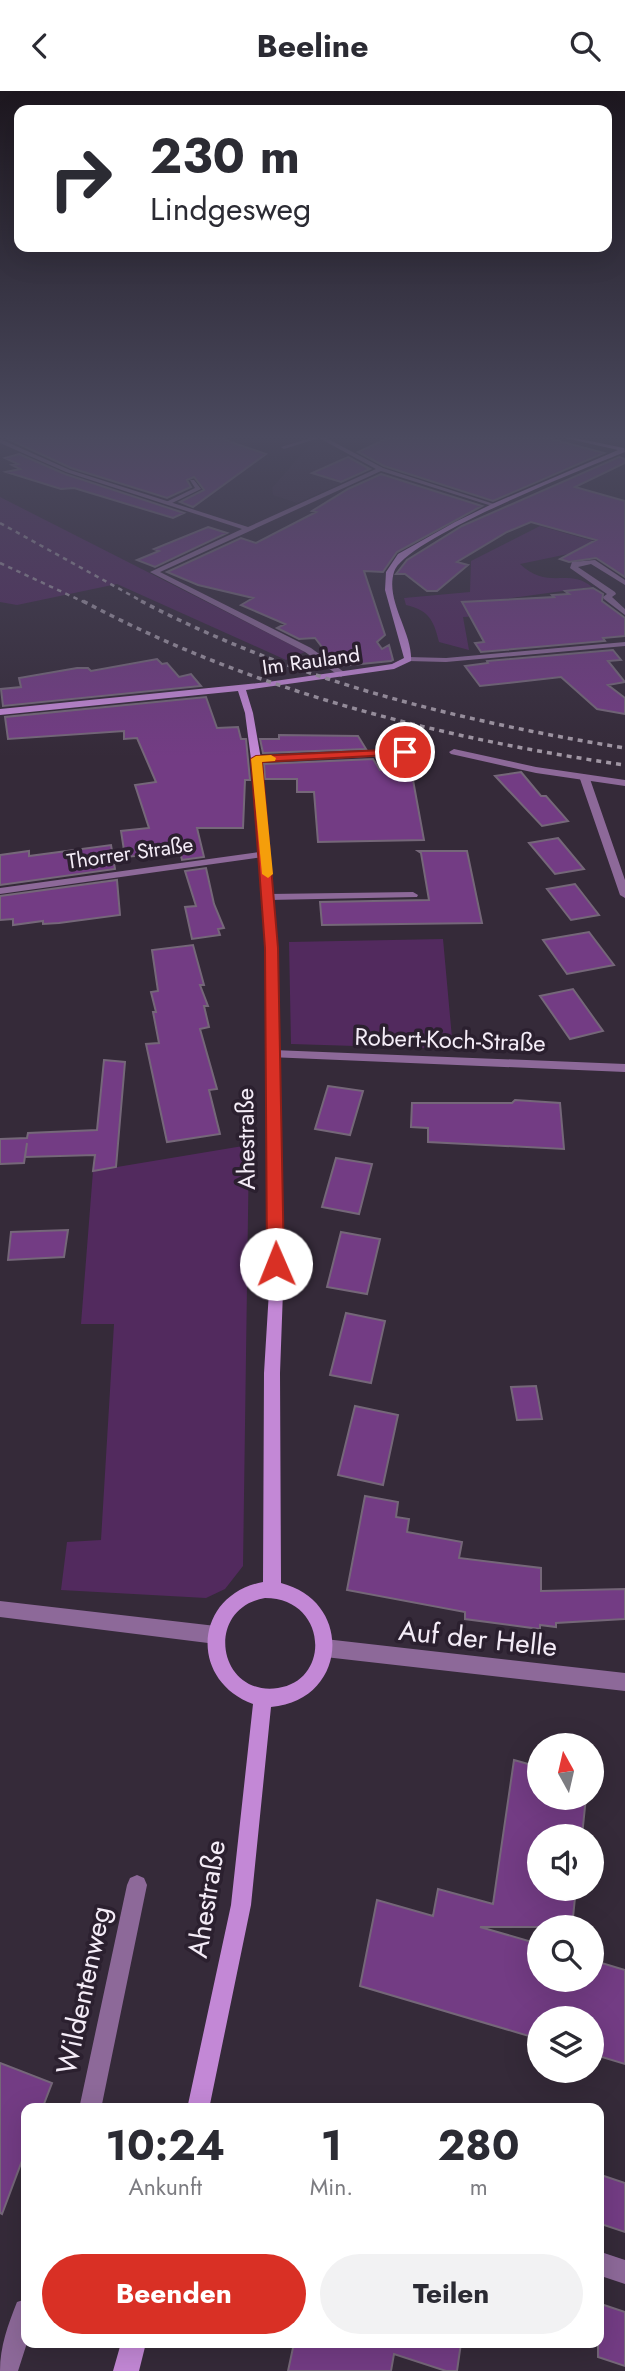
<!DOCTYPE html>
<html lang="de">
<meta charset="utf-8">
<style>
body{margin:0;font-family:Jost,sans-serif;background:#f2f2f3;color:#2b2b33;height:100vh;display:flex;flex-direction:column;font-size:26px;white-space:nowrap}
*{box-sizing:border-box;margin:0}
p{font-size:23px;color:#7c7c81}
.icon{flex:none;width:38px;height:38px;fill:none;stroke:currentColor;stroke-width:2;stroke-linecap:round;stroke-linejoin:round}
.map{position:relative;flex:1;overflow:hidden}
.side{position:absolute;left:21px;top:2012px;width:583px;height:245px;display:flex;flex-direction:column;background:#fff;border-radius:14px;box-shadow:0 7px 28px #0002}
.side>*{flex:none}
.top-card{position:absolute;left:14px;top:14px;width:598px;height:147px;border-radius:14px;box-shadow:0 7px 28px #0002;background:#fff;color:#2b2b33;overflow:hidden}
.needle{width:46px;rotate:352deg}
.controls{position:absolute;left:527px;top:1642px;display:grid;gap:14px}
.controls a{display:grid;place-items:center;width:77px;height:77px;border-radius:50%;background:#fff;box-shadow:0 7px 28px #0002;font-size:35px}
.pin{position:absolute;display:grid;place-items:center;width:60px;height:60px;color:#fff;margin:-30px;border:4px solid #fff;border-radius:50%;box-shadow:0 2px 7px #0007}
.me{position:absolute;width:77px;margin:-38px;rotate:359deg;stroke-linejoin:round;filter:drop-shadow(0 0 5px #0008)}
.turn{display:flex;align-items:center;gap:24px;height:147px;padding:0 21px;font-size:32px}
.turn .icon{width:91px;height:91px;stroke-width:2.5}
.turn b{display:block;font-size:49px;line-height:60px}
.eta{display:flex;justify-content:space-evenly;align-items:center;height:119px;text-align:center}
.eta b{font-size:42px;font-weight:700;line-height:49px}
.action{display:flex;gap:14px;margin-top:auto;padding:14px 21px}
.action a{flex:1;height:80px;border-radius:42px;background:#d93025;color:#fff;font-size:28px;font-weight:700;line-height:80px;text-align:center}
.action a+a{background:#f2f2f3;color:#2b2b33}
header{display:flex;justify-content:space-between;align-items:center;height:91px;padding:0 21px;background:#fff;font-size:32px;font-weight:700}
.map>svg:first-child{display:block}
.built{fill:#3e2e43}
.green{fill:#522a5e}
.building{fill:#733c84;stroke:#756779;stroke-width:2}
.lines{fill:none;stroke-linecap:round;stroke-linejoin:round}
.lane{fill:#8d6999;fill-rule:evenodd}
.street{fill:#8d6999;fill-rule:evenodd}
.secondary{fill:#c388d6;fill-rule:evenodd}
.rail-far1{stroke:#a197a4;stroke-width:2.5;stroke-dasharray:4.5 4.5;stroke-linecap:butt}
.rail{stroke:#a197a4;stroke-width:3.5;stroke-dasharray:5 5;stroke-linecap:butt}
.route{fill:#d93025;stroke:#8d1f18;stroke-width:2}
.slow{fill:#f59e0b}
.labels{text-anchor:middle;stroke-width:7;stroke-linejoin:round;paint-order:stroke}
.far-street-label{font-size:21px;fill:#f4ecf7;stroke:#2b202f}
.street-label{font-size:24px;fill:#f4ecf7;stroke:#2b202f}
.near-street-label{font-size:28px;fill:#f4ecf7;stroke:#2b202f}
</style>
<header><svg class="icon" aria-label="back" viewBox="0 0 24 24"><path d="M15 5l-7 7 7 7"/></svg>Beeline<svg class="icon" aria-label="search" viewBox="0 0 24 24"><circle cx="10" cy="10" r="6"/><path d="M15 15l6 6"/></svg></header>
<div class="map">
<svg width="625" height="2280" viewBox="0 0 625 2280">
<rect width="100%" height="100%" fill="#352a39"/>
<path class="built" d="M321 352 368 378 367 381 297 412 273 404 272 397 308 356Z"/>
<path class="green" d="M0 406 305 561 286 569 117 493 17 514 0 511Z
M540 435 618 457 590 466 568 463 520 473C548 500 568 476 592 496L497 509V524L463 526 469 559 439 551C434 530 429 519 406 514L404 507 470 501 471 470Z
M443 848 453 958 291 953 289 851Z
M249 1054 243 1475 225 1498 206 1507 61 1499 67 1451 101 1449 114 1233H81L93 1080Z"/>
<path class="building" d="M6 347H225V349L266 363 193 416 180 411 204 399 194 386 187 389 191 396 167 407 71 377Z
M388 347H548L604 362 493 410 384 375 358 361Z
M19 363 65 383 184 422 173 427 74 397 61 398 6 381 20 378 12 374 18 373 5 367Z
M348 366 370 378 341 391 312 382Z
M619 366 625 368V372L575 396 625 410V486L596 467 569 471 560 468 596 449 531 431 507 441 457 471 468 474 437 500H427L405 483H396L407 469 462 435Z
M381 383 482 415 397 461 383 481 364 480 385 544 377 551 382 558 389 554 393 569 391 570 341 575 332 569 315 547 299 548 277 537 285 533 241 514 253 507 198 494 167 481 241 447 256 452 316 421 312 420 348 398Z
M208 436 227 442 155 476 137 469 159 460 154 458Z
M593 497 603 503 602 510 625 527V545L603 547 605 550 481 561 475 552 484 551 462 511 554 506 552 504 569 503 565 500Z
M613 559 621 569 608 570 625 591 608 594 625 607V623L597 618 561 586 480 595 465 575 488 572 487 570Z
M157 568 162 573 167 572 179 586 191 583 201 595 3 615 1 598 21 596 19 587 77 577H88L91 580Z
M206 606 217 637 238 636 241 648H246L250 689H245L243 737H197L204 766 182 769 180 761 125 766 121 740 149 737 135 694 156 691 137 647 124 648V640L8 648 5 626Z
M279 644 358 645 366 658 263 662 260 648H279Z
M373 668 380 679 411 678 424 749 318 751 314 701H297V688H265L264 673Z
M521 681 541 705H546L568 730 542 735 495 685Z
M558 747 584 778 555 783 529 752Z
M111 754 115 778 0 794V764L29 760V765Z
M418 760H467L482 832 322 834 320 811 429 809 421 762Z
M206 777 214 813 224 837 218 838 220 844 192 848 185 816 196 815 185 780Z
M117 789 120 824 59 832 43 833V830L13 834V828L0 829V805Z
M575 793 599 824 571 829 547 798Z
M589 841 614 874 567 883 543 849Z
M193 854 204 894H200L208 915H204L209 936 200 938 217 998 209 999 220 1043 167 1051 146 953 159 952 153 921H156L151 901 158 900 152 859Z
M573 898 603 940 570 948 540 905Z
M104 969 125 971 116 1076 93 1080 95 1064 25 1066 27 1052 24 1072 0 1073V1048L27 1047 28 1042 97 1039Z
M328 995 363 1000 350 1044 315 1038Z
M515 1009 560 1012 564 1058 428 1051V1037L411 1036 412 1012H512Z
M336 1067 372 1073 359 1123 322 1116Z
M68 1139 64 1166 8 1169 11 1141Z
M341 1141 380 1148 367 1203 327 1196Z
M346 1222 385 1230 371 1292 330 1284Z
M536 1295 542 1328 517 1329 511 1296Z
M355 1315 398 1324 383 1394 338 1384Z
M365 1405 398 1411 396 1426 409 1428 407 1441 462 1451 459 1467 541 1477V1500L625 1498V1528L556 1532V1536L540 1534V1538L465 1528V1521L347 1499Z
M514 1669 539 1676V1706H586L582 1745H539V1797H576L572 1836H480L539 1853V1888H592V1869L625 1879V1973L592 1963V1927H539V1948L360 1895 377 1809 433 1825 438 1798 493 1813Z
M0 1972 52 1992 42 2018H26V2059L2 2123 0 2122Z
M598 2083 625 2092V2141L598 2132Z
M598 2212 625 2221V2275L598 2266Z
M294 2252H461L457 2280H446L394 2263 391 2280H288Z"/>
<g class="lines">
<path class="lane" d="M311 347H319L284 358 281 356Z
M190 389H194L201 398 170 413H166V411L195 397Z
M595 469 625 489V494L591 473 578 476 615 501 616 503 612 506 625 518V524L604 508 603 506 607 503 570 477 572 471Z
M431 658 434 659V663L256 671 251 668 256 665Z
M454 658 536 676 625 689V695L536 682 451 663 449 661Z
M413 801 418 804 417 806 269 809 264 806 269 803Z
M598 2160 625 2169V2193L598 2184Z"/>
<path class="street" d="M319 347H326L383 377 497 414 492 415 381 380 160 481 311 557 344 581 345 583 341 586 305 561 150 481 242 438 66 381 0 352V348L70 379 248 436 376 378Z
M625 551V555L446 571 408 570 404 568 408 566 446 567Z
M585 685 590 688 625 789V807L620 804 580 688Z
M266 760 270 761V765L0 803V797Z
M273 959 625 973V981L269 966 267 963 269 960Z
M0 1510 216 1535 222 1538 225 1544 222 1550 216 1553 0 1526Z
M325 1548 625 1582V1600L325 1566 319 1563 316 1557 319 1551Z
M137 1784 144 1787 147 1794 101 2018H79L127 1794 130 1787Z
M26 2208 27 2252 18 2280H0C0 2255 8 2234 17 2211Z"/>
<path class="secondary" d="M565 347H575L624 357 625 361C586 377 404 448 394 481 385 510 413 542 411 570L394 578 246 599 253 622 261 668 278 857 283 1200 280 1282 281 1492C355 1511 347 1610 271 1616L251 1814 209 2018H187L231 1814 253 1613C188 1589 194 1504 263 1491L264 1282 269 1200 266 857 251 668 245 622 238 600 0 624V618L268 591 392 573 404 567 385 499 386 481 398 463 455 431 492 413 618 359ZM265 1507C327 1507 332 1589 278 1597 217 1606 204 1517 265 1507Z
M121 2252H146L139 2280H113Z"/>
<path class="rail-far1" d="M0 432 145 512
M0 472 86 512"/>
<path class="rail" d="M83 510C250 599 438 647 625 674
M141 510C292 589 458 630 625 657"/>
</g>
<linearGradient id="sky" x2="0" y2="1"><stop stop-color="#1d171f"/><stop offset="0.52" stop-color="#4b4a5f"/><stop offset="1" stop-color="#4b4a5f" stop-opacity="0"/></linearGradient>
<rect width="625" height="666" fill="url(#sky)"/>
<path class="route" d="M405 658 408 659V663L262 671 278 857 284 1173 276 1179 267 1173 265 857 251 668 256 665Z"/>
<path class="slow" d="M271 664 276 667 275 670 262 671 273 783 268 787 262 783 251 668 256 665Z"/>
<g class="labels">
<g class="far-street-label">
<text transform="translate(311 570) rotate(-8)" y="7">Im Rauland</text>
<text transform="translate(130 762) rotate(-8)" y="7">Thorrer Straße</text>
</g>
<g class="street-label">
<text transform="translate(450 949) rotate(2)" y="8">Robert-Koch-Straße</text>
<text transform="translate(246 1048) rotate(-91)" y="8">Ahestraße</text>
</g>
<g class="near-street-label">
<text transform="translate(478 1547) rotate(6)" y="10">Auf der Helle</text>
<text transform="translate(206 1808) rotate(-81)" y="10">Ahestraße</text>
<text transform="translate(83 1899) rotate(-78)" y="10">Wildentenweg</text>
</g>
</g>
</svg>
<div class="controls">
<a><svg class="needle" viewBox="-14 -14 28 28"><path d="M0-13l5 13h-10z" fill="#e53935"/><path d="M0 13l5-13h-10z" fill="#7c7c81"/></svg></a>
<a><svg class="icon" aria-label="sound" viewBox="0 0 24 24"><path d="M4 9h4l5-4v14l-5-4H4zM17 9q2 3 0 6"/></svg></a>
<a><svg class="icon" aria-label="search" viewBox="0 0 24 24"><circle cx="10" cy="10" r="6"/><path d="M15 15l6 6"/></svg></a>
<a><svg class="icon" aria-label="layers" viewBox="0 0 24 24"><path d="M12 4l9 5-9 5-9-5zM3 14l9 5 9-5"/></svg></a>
</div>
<div class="pin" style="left:405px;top:661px;background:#d93025"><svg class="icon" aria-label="arrive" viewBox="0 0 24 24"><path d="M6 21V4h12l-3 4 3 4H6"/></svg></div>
<svg class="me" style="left:276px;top:1173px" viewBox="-20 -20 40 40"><circle r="19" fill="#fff"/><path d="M0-13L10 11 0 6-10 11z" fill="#d93025"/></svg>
<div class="top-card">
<div class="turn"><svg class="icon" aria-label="right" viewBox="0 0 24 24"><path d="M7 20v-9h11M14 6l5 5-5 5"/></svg><div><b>230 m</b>Lindgesweg</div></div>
</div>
<section class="side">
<div class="eta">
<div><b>10:24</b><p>Ankunft</p></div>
<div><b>1</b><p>Min.</p></div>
<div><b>280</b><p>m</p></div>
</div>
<div class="action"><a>Beenden</a><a>Teilen</a></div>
</section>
</div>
